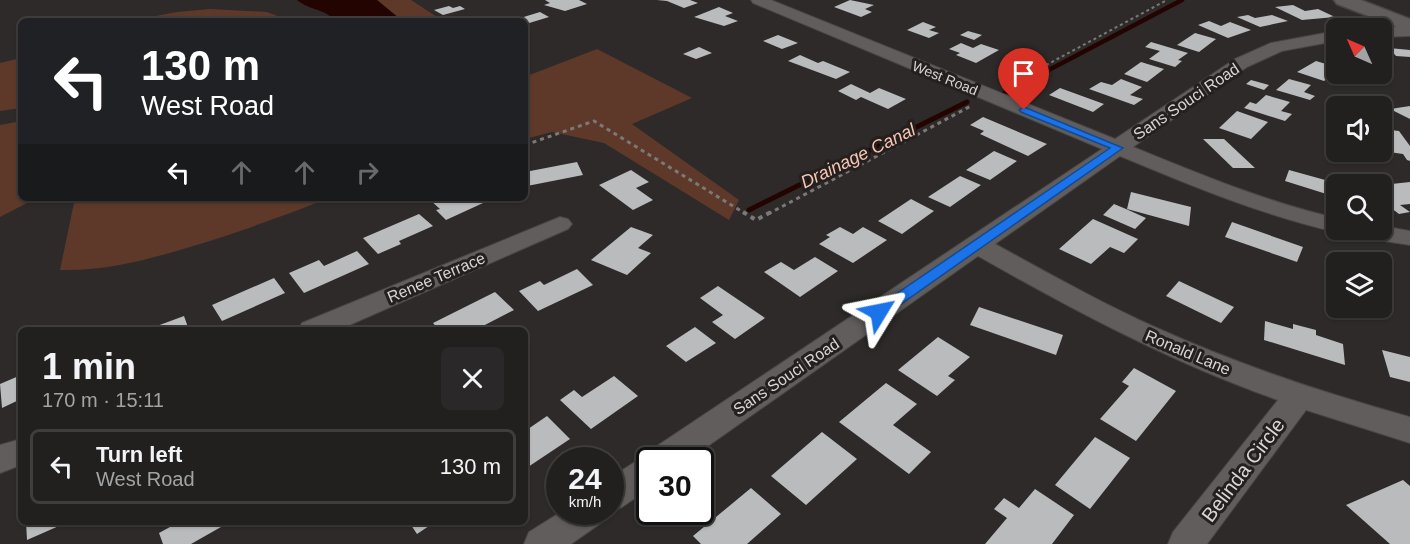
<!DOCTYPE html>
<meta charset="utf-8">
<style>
body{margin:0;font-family:Arial,sans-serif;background:#2a2828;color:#f1f3f6;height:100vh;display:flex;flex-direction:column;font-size:22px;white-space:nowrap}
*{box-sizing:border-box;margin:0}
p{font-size:20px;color:#a2a3a4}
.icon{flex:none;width:33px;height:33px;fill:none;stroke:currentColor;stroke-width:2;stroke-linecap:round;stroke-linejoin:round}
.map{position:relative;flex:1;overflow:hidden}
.details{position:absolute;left:18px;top:327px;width:510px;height:198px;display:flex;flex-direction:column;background:#22201f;border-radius:9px;box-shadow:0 2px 4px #0004,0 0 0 2px #3f3e3d}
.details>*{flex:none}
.guide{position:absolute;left:18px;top:18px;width:510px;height:183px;border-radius:9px;box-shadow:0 2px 4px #0004,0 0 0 2px #3f3e3d;background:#202124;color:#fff;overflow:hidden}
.needle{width:39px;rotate:315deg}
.controls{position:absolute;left:1326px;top:18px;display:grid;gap:12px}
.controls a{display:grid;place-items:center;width:66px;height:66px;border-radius:9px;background:#22201f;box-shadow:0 2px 4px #0004,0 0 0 2px #3f3e3d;font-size:30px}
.speed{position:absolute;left:546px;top:447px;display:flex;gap:12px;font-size:30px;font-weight:700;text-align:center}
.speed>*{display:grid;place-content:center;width:78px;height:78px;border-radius:50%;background:#22201f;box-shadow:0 2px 4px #0004,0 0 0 2px #3f3e3d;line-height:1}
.speed small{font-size:15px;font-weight:400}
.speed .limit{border:3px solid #111;border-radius:9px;background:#fff;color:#111}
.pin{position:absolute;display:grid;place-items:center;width:51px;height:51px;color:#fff;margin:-62px -26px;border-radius:50% 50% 50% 0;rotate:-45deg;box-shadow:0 0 6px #0007}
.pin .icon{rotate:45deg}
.me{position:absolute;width:66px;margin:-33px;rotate:55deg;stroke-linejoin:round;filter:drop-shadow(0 0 4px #0008)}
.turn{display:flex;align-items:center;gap:21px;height:126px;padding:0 24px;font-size:27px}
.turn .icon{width:78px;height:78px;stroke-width:2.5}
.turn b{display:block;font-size:42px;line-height:51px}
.lanes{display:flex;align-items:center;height:57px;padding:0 24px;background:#0003;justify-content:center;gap:30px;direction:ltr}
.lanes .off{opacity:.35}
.round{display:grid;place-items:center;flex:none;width:63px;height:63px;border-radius:9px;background:#2a2828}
.overview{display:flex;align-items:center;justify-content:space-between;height:102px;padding:0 24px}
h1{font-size:36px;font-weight:700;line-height:45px}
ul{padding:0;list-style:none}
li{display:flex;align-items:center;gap:18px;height:75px;margin:0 12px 9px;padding:0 12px;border:3px solid #3f3e3d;border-radius:9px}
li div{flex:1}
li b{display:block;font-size:22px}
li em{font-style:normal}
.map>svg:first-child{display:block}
.green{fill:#5e392a}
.water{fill:#230400}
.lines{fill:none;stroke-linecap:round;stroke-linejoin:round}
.stream-far1{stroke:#230400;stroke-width:4.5}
.stream{stroke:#230400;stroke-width:5}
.building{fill:#b9bbbd}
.street-casing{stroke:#474544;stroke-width:2}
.secondary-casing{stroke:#474544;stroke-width:3}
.path-far2{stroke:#7b7978;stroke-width:2;stroke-dasharray:3 3;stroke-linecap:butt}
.path-far1{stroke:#7b7978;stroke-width:3;stroke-dasharray:4 4;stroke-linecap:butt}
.path{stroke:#7b7978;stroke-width:4;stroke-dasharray:4.5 4.5;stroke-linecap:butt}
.street{fill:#605d5c;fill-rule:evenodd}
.secondary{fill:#605d5c;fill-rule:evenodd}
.route{fill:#1a73e8;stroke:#114b97;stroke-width:1.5}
.labels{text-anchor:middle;stroke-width:6;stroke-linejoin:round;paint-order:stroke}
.far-street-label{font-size:14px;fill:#d7d5d4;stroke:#23201f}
.street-label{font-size:16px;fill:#d7d5d4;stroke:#23201f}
.water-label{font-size:18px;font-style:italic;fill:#f7c6b3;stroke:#23201f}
.near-street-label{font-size:20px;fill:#d7d5d4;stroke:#23201f}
</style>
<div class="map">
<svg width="1410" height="544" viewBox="0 0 1410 544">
<rect width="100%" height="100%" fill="#2d2a29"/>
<path class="green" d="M377 0H411L443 21H394L400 19Z
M210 9 267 12 290 21H129L177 12Z
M597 49 692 98 632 124 739 200 729 220 604 143 552 132 525 139V75L527 76Z
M21 58V108L0 111V63Z
M21 121V198H29L27 203 0 217V125Z
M75 198H329C283 216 237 233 190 247 146 260 107 271 60 270Z"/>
<path class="water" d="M297 0H377L400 19 336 21C323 8 311 11 297 0Z"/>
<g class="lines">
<path class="stream-far1" d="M1003 94 1182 0"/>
<path class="stream" d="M749 210 967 102"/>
</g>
<path class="building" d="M545 0H579L587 4 565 11 544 5 550 3Z
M657 0H690L698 3 684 8 667 1Z
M850 0 874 5 865 9 872 12 861 17 834 7Z
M1293 5 1305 11 1318 9 1335 17 1302 20 1275 7Z
M449 6 453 8 460 6 465 9 443 15 434 10Z
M719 7 733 13 725 16 738 21 724 26 694 17Z
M540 12 549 17 526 24 525 21 517 19Z
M1248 15 1255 18 1272 15 1288 21 1260 27 1237 17Z
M1209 21 1221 26 1230 22 1251 30 1228 38 1198 25Z
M923 22 936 27 929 30 939 33 929 38 907 30Z
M968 31 982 35 974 40 960 35Z
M1195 33 1216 39 1199 52 1177 45Z
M778 35 798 43 782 49 763 41Z
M1151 42 1188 53 1178 60 1182 61 1175 67 1149 59 1160 51 1145 47Z
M961 43 973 48 981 44 999 50 976 63 956 55 960 53 949 49Z
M699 47 712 53 696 59 683 54Z
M1389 48 1410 50V57L1396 56Z
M800 55 818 63 823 61 850 72 836 79 788 61Z
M1316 61 1336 67V73L1324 81 1297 72Z
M1141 62 1164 69 1147 82 1124 74Z
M1121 79 1142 87 1130 95 1143 99 1134 105 1089 89 1101 82 1112 85Z
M1289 79 1311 85 1304 92 1315 96 1310 100 1276 90Z
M1251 80 1269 85 1264 90 1246 84Z
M851 84 870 93 879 88 906 99 888 109 861 97 856 100 838 91Z
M1060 88 1104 104 1093 112 1049 95Z
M1266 95 1290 102 1281 111 1292 114 1285 121 1244 108 1250 102 1256 104Z
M1410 106V119L1390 109Z
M1237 111 1268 122 1251 139 1219 128Z
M983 117 1047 144 1028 156 980 134 984 131 970 125Z
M1382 129 1399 131 1410 146V161L1407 160 1403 154 1382 151Z
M1203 139H1224L1255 168H1233Z
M994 151 1017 161 990 180 966 170Z
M577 162 583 175 527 186 525 172Z
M631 170 649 182 636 188 653 200 633 210 599 185Z
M1289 170 1336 183V197L1285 181Z
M960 176 981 185 950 207 928 197Z
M1410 182V204L1400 205 1410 212 1399 214 1382 201V190L1386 189 1382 185Z
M1131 192 1191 207 1189 226 1127 209Z
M434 198H494L446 220 436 210 440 209 430 200Z
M911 199 934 211 902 234 878 221Z
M1114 204 1126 209 1146 218 1135 229 1103 215Z
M419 214 433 226 399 241 401 244 378 254 363 238Z
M1093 219 1138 239 1124 253 1110 247 1091 264 1059 249Z
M1232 222 1303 247 1297 262 1225 237Z
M631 227 653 235 638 248 651 253 627 275 591 260Z
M840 227 853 234 863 227 887 240 853 263 819 244 830 237 826 235Z
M357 251 369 264 304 293 289 273 319 260 324 266Z
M815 257 838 271 800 297 764 272 781 262 794 270Z
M577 269 593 285 538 311 519 291 540 281 544 285Z
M274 278 285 293 222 321 212 305Z
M1179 281 1234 307 1221 323 1166 296Z
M718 286 765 318 735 339 712 322 723 315 700 298Z
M495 292 514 310 481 327 484 330H439L433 323Z
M979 307 1063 335 1056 355 970 325Z
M184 316 189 330H146Z
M1265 321 1293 329V324L1316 330V335L1343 344 1345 365 1264 340Z
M695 327 716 343 686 362 666 346Z
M938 337 970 357 948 376 955 380 937 396 898 370Z
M1382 350 1410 357V382L1390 377Z
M1134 368 1176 391 1136 441 1100 419 1129 386 1122 382Z
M21 375V399L2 408 0 384Z
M614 376 638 396 591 429 560 400 574 390 582 397Z
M886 383 917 404 893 425 931 452 909 474 839 422Z
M547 416 570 439 525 469V426L528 429Z
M822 432 857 459 806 505 771 476Z
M1095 437 1130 458 1090 509 1055 485Z
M1403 480 1410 486V544H1390L1346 505Z
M751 488 781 514 747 544H701L693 536Z
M1035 489 1074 515 1052 544H985L1007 518 994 509 1004 498 1019 508Z
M26 522H68L27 540Z
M179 522H219L221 527 191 544H163L159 533Z
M409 522H435L417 534Z"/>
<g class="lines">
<defs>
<path id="street" d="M751 0H771L1115 139 1235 59 1271 43 1336 31V41L1282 51 1247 67 1133 147C1200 174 1266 202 1336 218V230H1344L1336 232C1259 214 1192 186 1120 156L995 244C1048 273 1101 303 1157 328 1239 365 1324 393 1410 417V443L1306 410 1207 544H1168L1173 532 1278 400C1173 363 1075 311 978 256L688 460H650V488L622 507 610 512H609L610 478 638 460 648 457 651 450 1102 149 753 3Z
M1410 26V36L1382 37V28H1377Z
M560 217 568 219 572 224 568 229 338 330H298L302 323Z
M1382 226 1410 231V245L1358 237 1350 235 1346 230H1382Z
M21 439V465L0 473V445Z
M561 512H606L601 523 571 544H524L529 532Z"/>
<path id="secondary" d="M1334 0H1361L1410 19V32L1337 4Z"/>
</defs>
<use href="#street" class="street-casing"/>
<use href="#secondary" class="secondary-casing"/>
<path class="path-far2" d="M1009 85 1167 0"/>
<path class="path-far1" d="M525 145 594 121 746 214
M768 214 971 106"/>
<path class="path" d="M743 212 756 220 771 212"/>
<use href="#street" class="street"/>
<use href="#secondary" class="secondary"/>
</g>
<path class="route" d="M1024 107 1123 148 884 316H874L872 312 874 309 1110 148 1021 112 1019 110Z"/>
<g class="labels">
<g class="far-street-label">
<text transform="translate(945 78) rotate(22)" y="5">West Road</text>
</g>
<g class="street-label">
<text transform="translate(1186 101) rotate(-34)" y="6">Sans Souci Road</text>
<text transform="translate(436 277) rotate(-23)" y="6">Renee Terrace</text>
<text transform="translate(1188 352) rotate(23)" y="6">Ronald Lane</text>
<text transform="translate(786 376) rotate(-34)" y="6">Sans Souci Road</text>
</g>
<g class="water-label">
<text transform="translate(858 156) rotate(-26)" y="6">Drainage Canal</text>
</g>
<g class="near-street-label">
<text transform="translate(1243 470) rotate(-53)" y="7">Belinda Circle</text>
</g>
</g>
</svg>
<div class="controls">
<a><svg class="needle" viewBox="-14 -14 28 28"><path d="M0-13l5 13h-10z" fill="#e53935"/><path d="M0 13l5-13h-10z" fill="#a2a3a4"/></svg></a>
<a><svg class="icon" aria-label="sound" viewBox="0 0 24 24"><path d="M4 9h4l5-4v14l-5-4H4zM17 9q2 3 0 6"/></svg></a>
<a><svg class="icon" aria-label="search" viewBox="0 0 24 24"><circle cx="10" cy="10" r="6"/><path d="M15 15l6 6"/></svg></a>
<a><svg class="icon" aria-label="layers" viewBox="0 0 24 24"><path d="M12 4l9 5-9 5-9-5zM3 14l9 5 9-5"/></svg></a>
</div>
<div class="speed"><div>24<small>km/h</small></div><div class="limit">30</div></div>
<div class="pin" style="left:1024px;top:110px;background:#d93025"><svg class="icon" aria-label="arrive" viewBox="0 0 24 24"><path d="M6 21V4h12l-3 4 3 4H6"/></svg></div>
<svg class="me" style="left:879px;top:312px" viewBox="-20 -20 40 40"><path d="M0-17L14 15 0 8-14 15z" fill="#1a73e8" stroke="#fff" stroke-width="4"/></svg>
<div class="guide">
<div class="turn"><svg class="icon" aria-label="left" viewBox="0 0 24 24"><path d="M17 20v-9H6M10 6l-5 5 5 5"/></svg><div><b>130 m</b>West Road</div></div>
<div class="lanes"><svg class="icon" aria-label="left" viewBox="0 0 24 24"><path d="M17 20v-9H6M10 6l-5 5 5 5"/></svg><svg class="icon off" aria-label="ahead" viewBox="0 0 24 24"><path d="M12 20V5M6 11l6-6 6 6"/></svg><svg class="icon off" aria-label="ahead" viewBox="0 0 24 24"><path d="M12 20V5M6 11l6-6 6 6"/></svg><svg class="icon off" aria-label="right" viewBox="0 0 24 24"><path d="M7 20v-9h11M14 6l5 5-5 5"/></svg></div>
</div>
<section class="details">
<div class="overview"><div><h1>1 min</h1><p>170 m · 15:11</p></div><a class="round"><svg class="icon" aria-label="close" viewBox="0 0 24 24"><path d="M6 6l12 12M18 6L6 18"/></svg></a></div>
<ul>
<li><svg class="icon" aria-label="left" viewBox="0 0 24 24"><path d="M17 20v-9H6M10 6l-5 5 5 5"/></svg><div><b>Turn left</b><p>West Road</p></div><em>130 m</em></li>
</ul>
</section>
</div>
